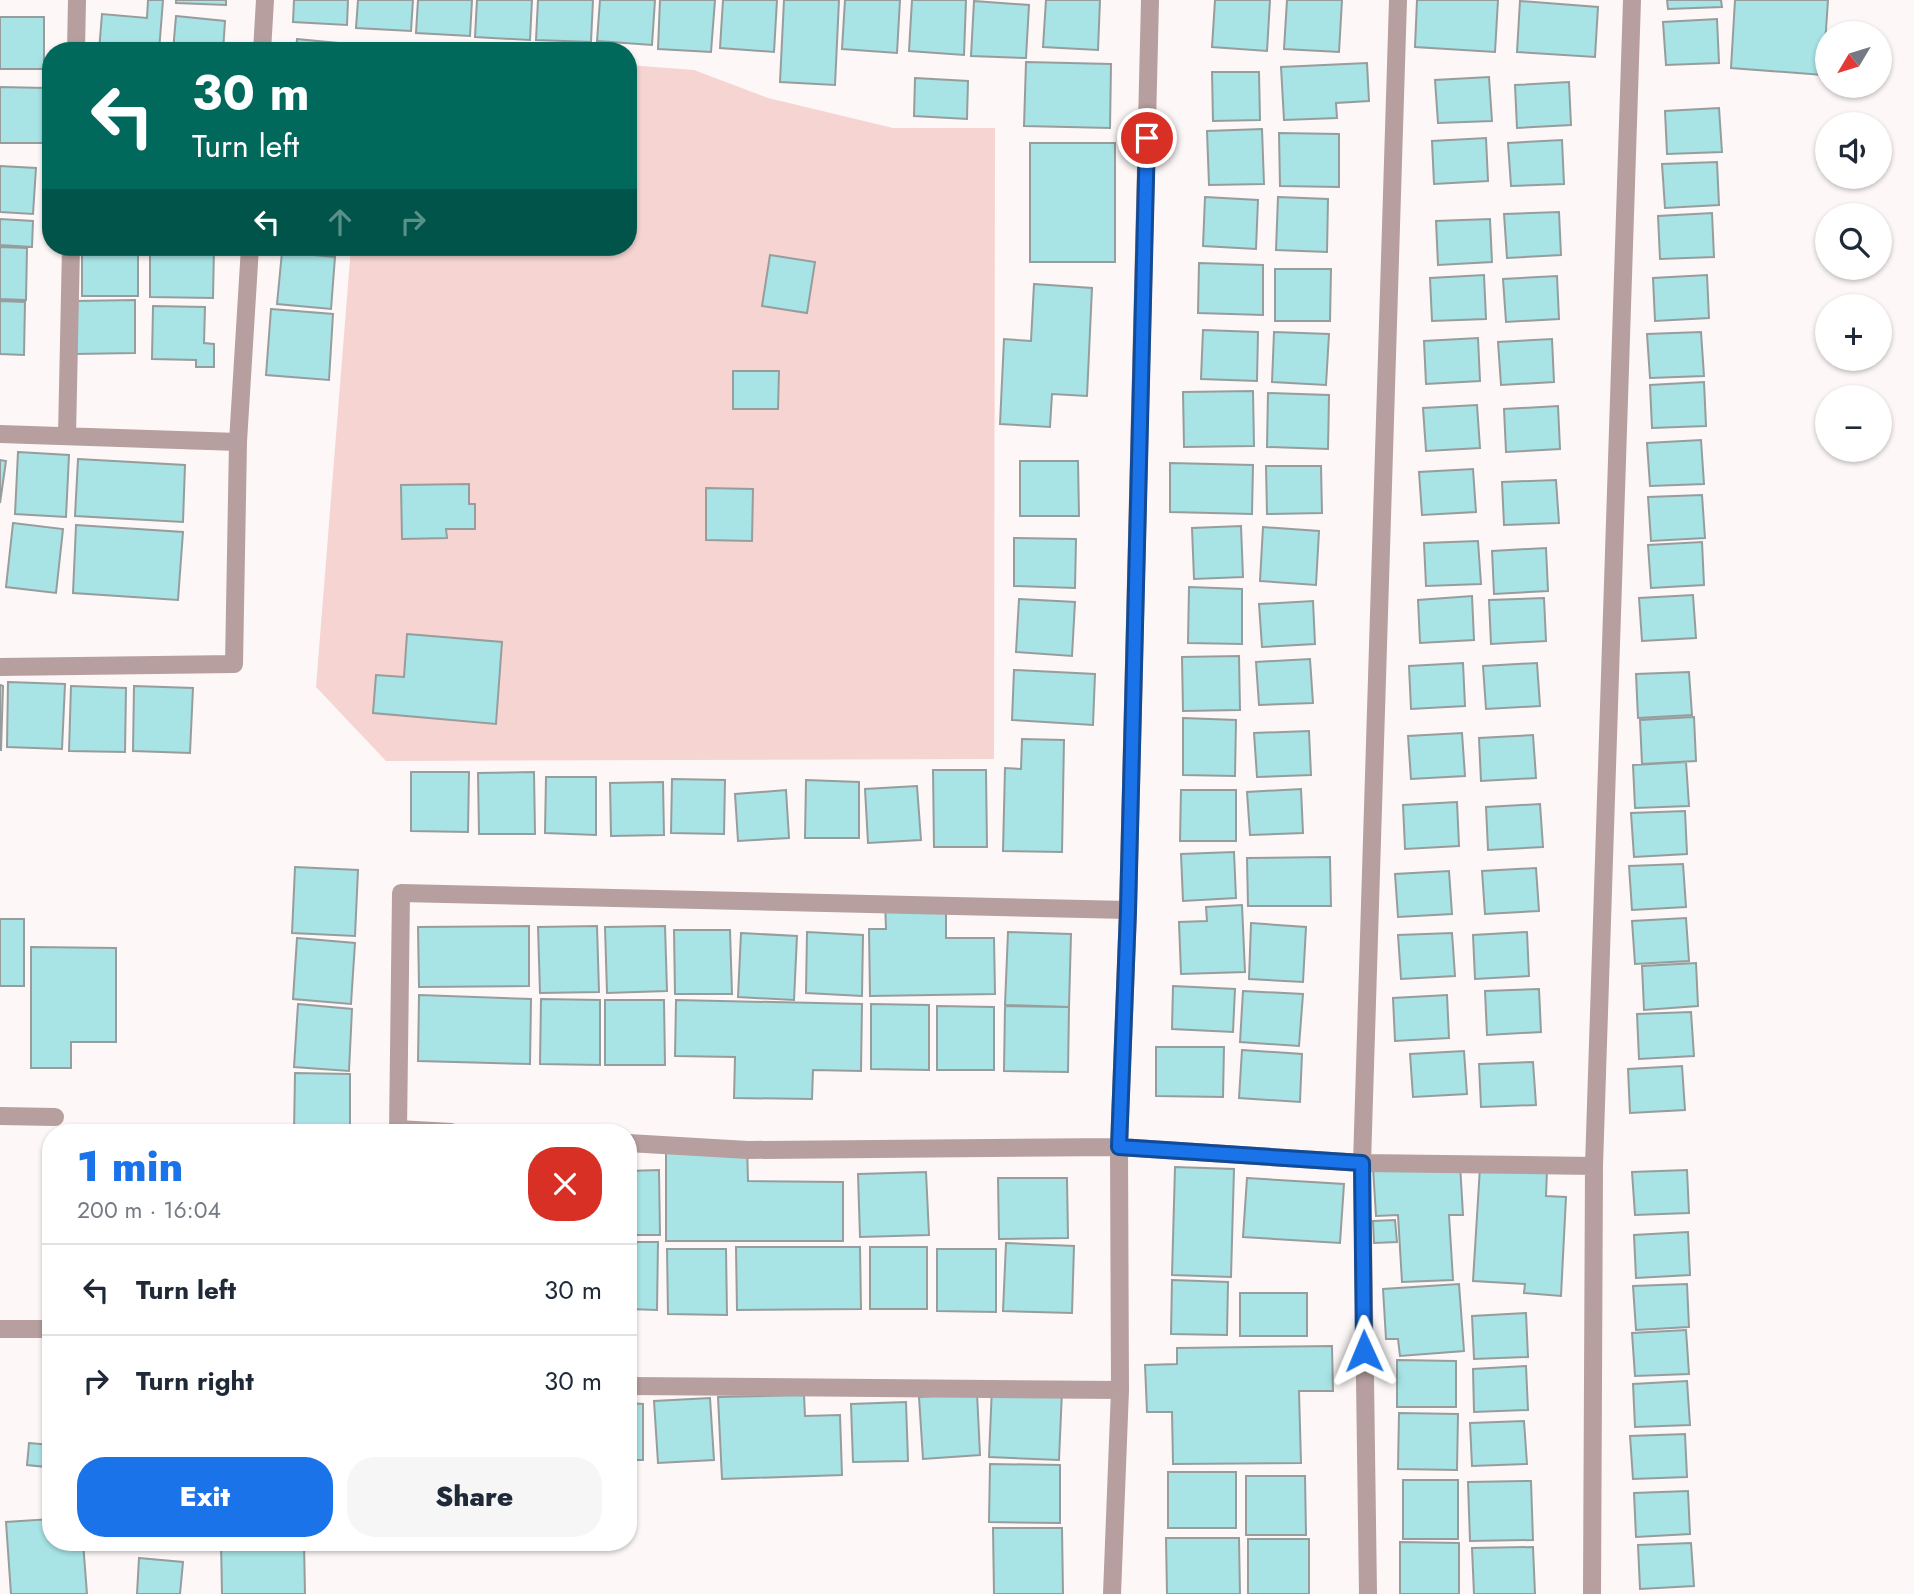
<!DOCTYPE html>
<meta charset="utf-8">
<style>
body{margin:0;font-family:Jost,sans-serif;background:#f6f6f7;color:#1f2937;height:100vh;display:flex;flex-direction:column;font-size:26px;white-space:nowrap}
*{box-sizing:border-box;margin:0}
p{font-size:23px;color:#747a83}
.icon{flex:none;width:38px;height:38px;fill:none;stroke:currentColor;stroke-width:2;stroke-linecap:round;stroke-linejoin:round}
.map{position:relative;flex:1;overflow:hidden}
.panel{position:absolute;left:42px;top:1124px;width:595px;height:427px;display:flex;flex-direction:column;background:#fff;border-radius:28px;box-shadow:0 2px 5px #0004}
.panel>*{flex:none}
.guide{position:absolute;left:42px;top:42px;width:595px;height:214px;border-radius:28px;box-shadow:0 2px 5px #0004;background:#00695c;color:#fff;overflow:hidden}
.needle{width:46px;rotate:232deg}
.tools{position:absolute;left:1815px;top:21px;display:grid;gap:14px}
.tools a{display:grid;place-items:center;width:77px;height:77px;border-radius:50%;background:#fff;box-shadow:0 2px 5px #0004;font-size:35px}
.pin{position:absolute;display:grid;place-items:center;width:60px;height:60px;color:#fff;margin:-30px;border:4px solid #fff;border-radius:50%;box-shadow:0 2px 7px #0007}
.me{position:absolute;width:77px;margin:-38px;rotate:359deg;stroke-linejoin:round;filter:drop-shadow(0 0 5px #0008)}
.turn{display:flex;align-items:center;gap:24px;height:147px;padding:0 35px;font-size:32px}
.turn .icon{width:91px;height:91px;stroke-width:2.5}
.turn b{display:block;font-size:49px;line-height:60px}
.lanes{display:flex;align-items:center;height:66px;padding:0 35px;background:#0003;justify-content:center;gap:35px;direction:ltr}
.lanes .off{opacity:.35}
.round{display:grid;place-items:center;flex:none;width:74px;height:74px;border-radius:28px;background:#f6f6f7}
.head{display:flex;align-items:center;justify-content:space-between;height:119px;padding:0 35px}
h1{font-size:42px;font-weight:800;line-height:52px;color:#1a73e8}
.cta{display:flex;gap:14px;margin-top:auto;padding:14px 35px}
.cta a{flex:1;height:80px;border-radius:28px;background:#1a73e8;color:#fff;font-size:28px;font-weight:800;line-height:80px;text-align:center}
.cta a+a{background:#f6f6f7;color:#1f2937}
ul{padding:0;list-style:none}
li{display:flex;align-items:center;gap:21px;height:91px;padding:0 35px;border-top:2px solid #e0e1e3}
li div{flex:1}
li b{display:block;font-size:26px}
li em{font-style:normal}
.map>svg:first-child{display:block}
.green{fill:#f5d4d2}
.building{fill:#a8e3e5;stroke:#979d9d;stroke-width:2}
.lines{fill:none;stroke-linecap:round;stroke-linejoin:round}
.street{stroke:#b69f9e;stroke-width:18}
.route-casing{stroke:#114b97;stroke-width:18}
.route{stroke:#1a73e8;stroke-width:12}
</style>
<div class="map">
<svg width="1914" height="1594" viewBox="0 0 1914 1594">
<rect width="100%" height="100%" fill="#fdf7f7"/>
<path class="green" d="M367 43 460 51H367Z
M628 65 694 70 768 98 893 128H995L994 759 386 761 316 687 351 247H628Z"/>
<path class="building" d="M148 0H163L159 51H99L102 14 147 18Z
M176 0H226V5L176 3Z
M294 0H348L347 25 293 22Z
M358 0H413L411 31 356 28Z
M418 0H472L470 36 416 33Z
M477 0H532L530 40 475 37Z
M538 0H593L591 42 536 40Z
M600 0H655L652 45 597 41Z
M660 0H715L711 52 658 49Z
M723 0H777L774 52 720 48Z
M784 0H839L835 85 780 82Z
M845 0H900L897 53 842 49Z
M912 0H966L964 55 909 51Z
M1046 0H1100L1098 50 1043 47Z
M1215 0H1270L1267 51 1212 47Z
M1287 0H1342L1339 52 1284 49Z
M1417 0H1498L1495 52 1415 47Z
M1667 0H1721L1722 7 1668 9Z
M1735 0H1828L1823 75 1731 68Z
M974 1 1029 5 1026 58 971 56Z
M1520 1 1598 7 1595 57 1517 52Z
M176 16 225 21 223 51H173Z
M0 17H44V69H0Z
M1717 19 1719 63 1666 65 1663 22Z
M297 39 348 44V51H296Z
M1026 62 1111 64 1110 128 1024 126Z
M1367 63 1369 101 1336 103 1337 118 1284 120 1281 67Z
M1212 72H1259L1260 120 1213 121Z
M1489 77 1492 121 1438 123 1435 80Z
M915 78 968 81 967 119 914 116Z
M1569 82 1571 125 1517 128 1515 85Z
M0 87 47 88 48 143H0Z
M1719 108 1722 152 1667 154 1665 111Z
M1262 129 1264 184 1209 185 1207 131Z
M1279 133 1339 134V187L1280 186Z
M1486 138 1488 181 1434 184 1432 141Z
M1562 140 1564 184 1511 186 1508 143Z
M1030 143H1115V262H1030Z
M1717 162 1719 205 1665 208 1662 164Z
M0 166 36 168 33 214 0 212Z
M1205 197 1258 200 1256 249 1203 246Z
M1278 197 1328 199 1327 252 1276 250Z
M1559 212 1561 255 1507 258 1504 214Z
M1712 213 1714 257 1660 259 1658 216Z
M0 219 33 221 32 247 0 245Z
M1490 219 1492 262 1438 265 1436 221Z
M0 247 27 248 26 300 0 299Z
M82 247H138V296H82Z
M150 247 214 248 213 298 150 297Z
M282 252 335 257 331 309 277 304Z
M770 255 815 262 807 313 762 306Z
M1199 263 1263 265V315L1198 313Z
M1275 269H1331L1330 321H1275Z
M1484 275 1486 319 1432 321 1430 278Z
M1707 275 1709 318 1655 321 1653 278Z
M1557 276 1559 319 1506 322 1503 279Z
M1034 284 1092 288 1087 396 1052 394 1050 427 1000 424 1004 339 1031 341Z
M135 300V353L75 354V301Z
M0 301 25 302 24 355 0 354Z
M153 306 205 307 204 343 214 344V367H196V360L152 359Z
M271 309 333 314 329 380 266 375Z
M1203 330 1258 332 1257 381 1201 379Z
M1274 332 1329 334 1326 385 1272 382Z
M1701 332 1704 376 1650 378 1647 334Z
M1478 338 1480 381 1426 384 1424 341Z
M1552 339 1554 382 1501 385 1498 342Z
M733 371H779L778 409H733Z
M1704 382 1706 426 1652 428 1650 385Z
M1253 391 1254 446 1184 447 1183 392Z
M1268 393 1329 395 1328 449 1267 447Z
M1477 405 1480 448 1426 451 1423 408Z
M1558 406 1560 449 1506 452 1504 409Z
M1701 440 1704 484 1650 486 1647 443Z
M18 452 69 455 66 517 15 514Z
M78 459 185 465 183 522 75 516Z
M0 460 6 461 0 503Z
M1020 461H1078L1079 516H1020Z
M1170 463 1253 465 1252 514 1170 512Z
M1266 466H1321L1322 513 1267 514Z
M1473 469 1476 512 1422 515 1419 472Z
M1556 480 1559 523 1504 525 1502 482Z
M469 484V504H475V529H446L447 538 402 539 401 485Z
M706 488 753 489 752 541 706 540Z
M1702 495 1705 538 1651 541 1648 497Z
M13 523 63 529 56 593 6 587Z
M76 525 183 532 178 600 73 593Z
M1241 526 1243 577 1194 579 1192 528Z
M1263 527 1319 531 1316 585 1260 581Z
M1014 538 1076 539 1075 588 1014 586Z
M1478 541 1481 584 1426 586 1424 543Z
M1702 542 1704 585 1651 588 1648 545Z
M1546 548 1548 591 1494 594 1492 551Z
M1189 587 1242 589V644L1188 643Z
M1693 595 1696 638 1642 641 1639 598Z
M1472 596 1474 640 1420 643 1418 600Z
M1544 598 1546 641 1491 644 1489 600Z
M1019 599 1075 602 1072 656 1016 652Z
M1313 601 1315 644 1262 647 1259 604Z
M407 634 502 642 496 724 373 713 376 675 404 677Z
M1239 656 1240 710 1183 711 1182 657Z
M1310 659 1313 703 1259 705 1256 662Z
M1463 663 1465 706 1411 709 1409 666Z
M1537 663 1540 706 1486 709 1483 666Z
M1014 670 1095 674 1093 725 1012 720Z
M1689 672 1692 715 1638 718 1636 674Z
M8 682 65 684 62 749 7 747Z
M0 685 3 686 1 750H0Z
M71 686 126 688 125 752 69 751Z
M134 686 193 688 190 753 133 751Z
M1694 717 1696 761 1642 764 1640 720Z
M1183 718 1236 720 1235 776 1183 775Z
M1309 731 1311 775 1257 777 1254 733Z
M1462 733 1465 776 1411 779 1408 736Z
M1533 735 1536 778 1481 781 1479 738Z
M1022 739 1064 740 1062 852 1003 851 1005 768 1021 769Z
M1686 762 1689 806 1635 808 1633 765Z
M933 770H986L987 847H934Z
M411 772H469L468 832 411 831Z
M534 772 535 834H479L478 773Z
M546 777H596V835L545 833Z
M672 779 725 780 724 834 671 833Z
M806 780 859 782V838H805Z
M663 782 664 835 611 836 610 783Z
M917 786 921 840 868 843 865 789Z
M1301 789 1303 833 1250 835 1247 792Z
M786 790 789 838 738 841 735 794Z
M1181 790H1236V841H1180Z
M1457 802 1459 846 1405 849 1403 805Z
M1540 804 1543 847 1488 850 1486 807Z
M1685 811 1687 854 1634 857 1631 813Z
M1234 852 1236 898 1183 901 1181 854Z
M1330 857 1331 906H1248L1247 858Z
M1683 864 1686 907 1632 910 1629 866Z
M295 867 358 870 355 936 292 933Z
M1536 868 1539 911 1485 914 1482 871Z
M1449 871 1452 914 1398 917 1395 874Z
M885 901H946V938H994L995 994 870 996 869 929H886Z
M1242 905 1245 972 1181 974 1179 922 1207 921 1206 907Z
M1686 918 1689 961 1635 964 1632 921Z
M0 919H24V986H0Z
M1251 923 1306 927 1303 982 1249 979Z
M529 926V986L419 987 418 927Z
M597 926 599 992 540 993 538 927Z
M665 926 667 991 607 993 605 927Z
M674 930H730L732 994H675Z
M807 932 863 935 862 996 806 993Z
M1008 932 1071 934 1069 1007 1005 1005Z
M1527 932 1529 976 1475 979 1473 935Z
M741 933 797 936 794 1000 738 997Z
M1452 933 1455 976 1401 979 1398 935Z
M297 938 355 943 351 1004 293 999Z
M31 947 116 948V1042H71V1068H31Z
M1696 963 1698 1006 1644 1010 1642 966Z
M1173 986 1235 989 1233 1032 1172 1029Z
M1539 989 1541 1032 1487 1035 1485 991Z
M1243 991 1303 994 1299 1046 1240 1042Z
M419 995 531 999 530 1064 418 1061Z
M1447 995 1449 1038 1395 1041 1393 998Z
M541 999 600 1000V1065L540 1064Z
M605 1000H664L665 1065H605Z
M676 1000 862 1004 861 1071 813 1070 812 1099 734 1098 735 1057 675 1056Z
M298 1004 352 1009 349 1071 294 1067Z
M871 1004 929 1005V1070L871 1069Z
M937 1006 994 1007V1070H937Z
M1005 1006 1069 1007 1068 1072 1004 1071Z
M1691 1012 1694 1056 1639 1059 1637 1014Z
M1156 1047H1224L1223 1097 1156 1096Z
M1242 1050 1302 1054 1300 1102 1239 1098Z
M1464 1051 1467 1094 1413 1097 1410 1054Z
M1533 1062 1536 1105 1481 1107 1479 1064Z
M1682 1066 1685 1110 1630 1113 1628 1069Z
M295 1073 350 1074V1132H294Z
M666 1143H747L748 1181 843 1182V1241H666Z
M1460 1164 1463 1215H1449L1453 1280 1402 1282 1398 1215 1376 1216 1373 1168Z
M1175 1167 1234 1169 1231 1277 1172 1275Z
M1480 1167 1547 1171 1546 1196 1566 1197 1561 1296 1524 1293 1525 1284 1473 1281Z
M659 1170 660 1235H628V1171Z
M1687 1170 1689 1213 1635 1215 1632 1172Z
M926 1172 929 1235 860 1237 858 1174Z
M998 1178H1067L1068 1238 999 1239Z
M1247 1178 1344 1184 1340 1243 1243 1237Z
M1395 1220 1397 1242 1374 1243 1373 1221Z
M1688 1232 1690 1275 1636 1278 1634 1235Z
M628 1242H658L657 1310 628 1309Z
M1006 1243 1074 1246 1072 1313 1003 1311Z
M736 1247H860L861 1309 737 1310Z
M870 1247H927V1309H870Z
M667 1249H726L727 1315 668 1314Z
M937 1249H996V1312L937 1311Z
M1172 1280 1228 1282 1227 1335 1171 1334Z
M1459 1284 1464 1351 1400 1356 1398 1339H1386L1383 1289Z
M1687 1284 1689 1327 1636 1330 1633 1286Z
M1240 1293H1307V1336H1240Z
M1526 1313 1528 1357 1474 1359 1472 1316Z
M1686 1330 1689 1374 1635 1376 1632 1333Z
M1332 1346 1333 1391H1299L1301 1463 1173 1464 1172 1412H1147L1145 1365 1177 1364V1348Z
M1397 1360 1456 1361V1407H1397Z
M1526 1366 1528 1410 1474 1412 1473 1369Z
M1687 1381 1690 1425 1635 1427 1633 1384Z
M992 1387 1062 1391 1059 1460 989 1457Z
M977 1393 980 1455 923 1459 919 1397Z
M804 1395 805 1416 840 1415 842 1475 722 1479 718 1397Z
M710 1398 714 1460 658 1463 654 1401Z
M906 1402 908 1461 853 1462 851 1404Z
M628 1403 643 1404V1460H628Z
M1399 1413 1458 1414 1457 1470 1398 1469Z
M1524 1421 1527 1464 1472 1466 1470 1423Z
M1685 1434 1687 1477 1633 1479 1630 1436Z
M29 1443 51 1445V1496H44L46 1467 27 1465Z
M990 1464 1060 1465V1523L989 1522Z
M1168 1472H1236V1528H1168Z
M1246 1476H1305L1306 1535H1246Z
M1403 1480H1458V1539H1403Z
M1531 1481 1533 1540 1470 1541 1468 1482Z
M1688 1491 1690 1534 1636 1537 1634 1493Z
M51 1519V1542H83L87 1594H11L6 1522Z
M993 1528H1062L1063 1594H994Z
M1166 1538H1239L1240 1594H1167Z
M1248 1539H1309V1594H1248Z
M221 1542H304L305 1594H222Z
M1400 1542 1459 1543V1594H1400Z
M1691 1543 1694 1586 1640 1589 1638 1545Z
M1533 1547 1535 1594H1474L1472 1548Z
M139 1558 183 1562 180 1594H137Z"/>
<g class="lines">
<path class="street" d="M76 51 77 0
M262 51 265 0
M0 434 238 442
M67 436 71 247
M0 667 234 664 238 442 250 247
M0 1116 55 1117
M398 1129 451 1132
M398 1132 401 893 1128 910
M628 1143 748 1150 1119 1147 1362 1163 1594 1166
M0 1329H51
M628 1386 1120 1390
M1112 1594 1120 1390 1119 1147 1128 910 1150 0
M1368 1594 1362 1163 1398 0
M1592 1594 1594 1166 1632 0"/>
</g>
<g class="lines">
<defs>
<path id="route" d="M1147 138 1128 911 1119 1147 1362 1163 1364 1351"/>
</defs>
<use href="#route" class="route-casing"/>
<use href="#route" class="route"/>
</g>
</svg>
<div class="tools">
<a><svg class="needle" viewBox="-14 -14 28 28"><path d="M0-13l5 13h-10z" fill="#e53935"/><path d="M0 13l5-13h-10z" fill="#747a83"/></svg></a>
<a><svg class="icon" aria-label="sound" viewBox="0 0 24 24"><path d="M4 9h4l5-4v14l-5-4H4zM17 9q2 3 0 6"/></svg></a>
<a><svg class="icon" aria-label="search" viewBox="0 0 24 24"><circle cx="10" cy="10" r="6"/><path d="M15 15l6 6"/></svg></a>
<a>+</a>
<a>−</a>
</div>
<div class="pin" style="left:1147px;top:138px;background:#d93025"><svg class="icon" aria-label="arrive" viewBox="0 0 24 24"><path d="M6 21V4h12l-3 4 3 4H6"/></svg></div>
<svg class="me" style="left:1364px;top:1351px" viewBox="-20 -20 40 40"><path d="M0-17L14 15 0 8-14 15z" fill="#1a73e8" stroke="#fff" stroke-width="4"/></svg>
<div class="guide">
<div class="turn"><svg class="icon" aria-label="left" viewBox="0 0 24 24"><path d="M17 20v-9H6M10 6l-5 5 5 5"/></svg><div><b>30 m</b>Turn left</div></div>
<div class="lanes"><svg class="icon" aria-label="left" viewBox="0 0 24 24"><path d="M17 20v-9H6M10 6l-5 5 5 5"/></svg><svg class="icon off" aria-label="ahead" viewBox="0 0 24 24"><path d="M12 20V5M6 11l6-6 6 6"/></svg><svg class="icon off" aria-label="right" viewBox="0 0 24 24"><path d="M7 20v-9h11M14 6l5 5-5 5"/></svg></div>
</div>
<section class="panel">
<div class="head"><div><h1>1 min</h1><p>200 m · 16:04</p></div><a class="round" style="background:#d93025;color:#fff"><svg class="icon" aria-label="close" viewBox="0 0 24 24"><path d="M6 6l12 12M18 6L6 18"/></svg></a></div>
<ul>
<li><svg class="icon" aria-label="left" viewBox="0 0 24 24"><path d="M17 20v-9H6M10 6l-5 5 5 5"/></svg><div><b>Turn left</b></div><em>30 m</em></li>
<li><svg class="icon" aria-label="right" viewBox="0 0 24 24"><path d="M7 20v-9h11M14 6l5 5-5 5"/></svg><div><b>Turn right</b></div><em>30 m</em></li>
</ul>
<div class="cta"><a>Exit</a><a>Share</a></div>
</section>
</div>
